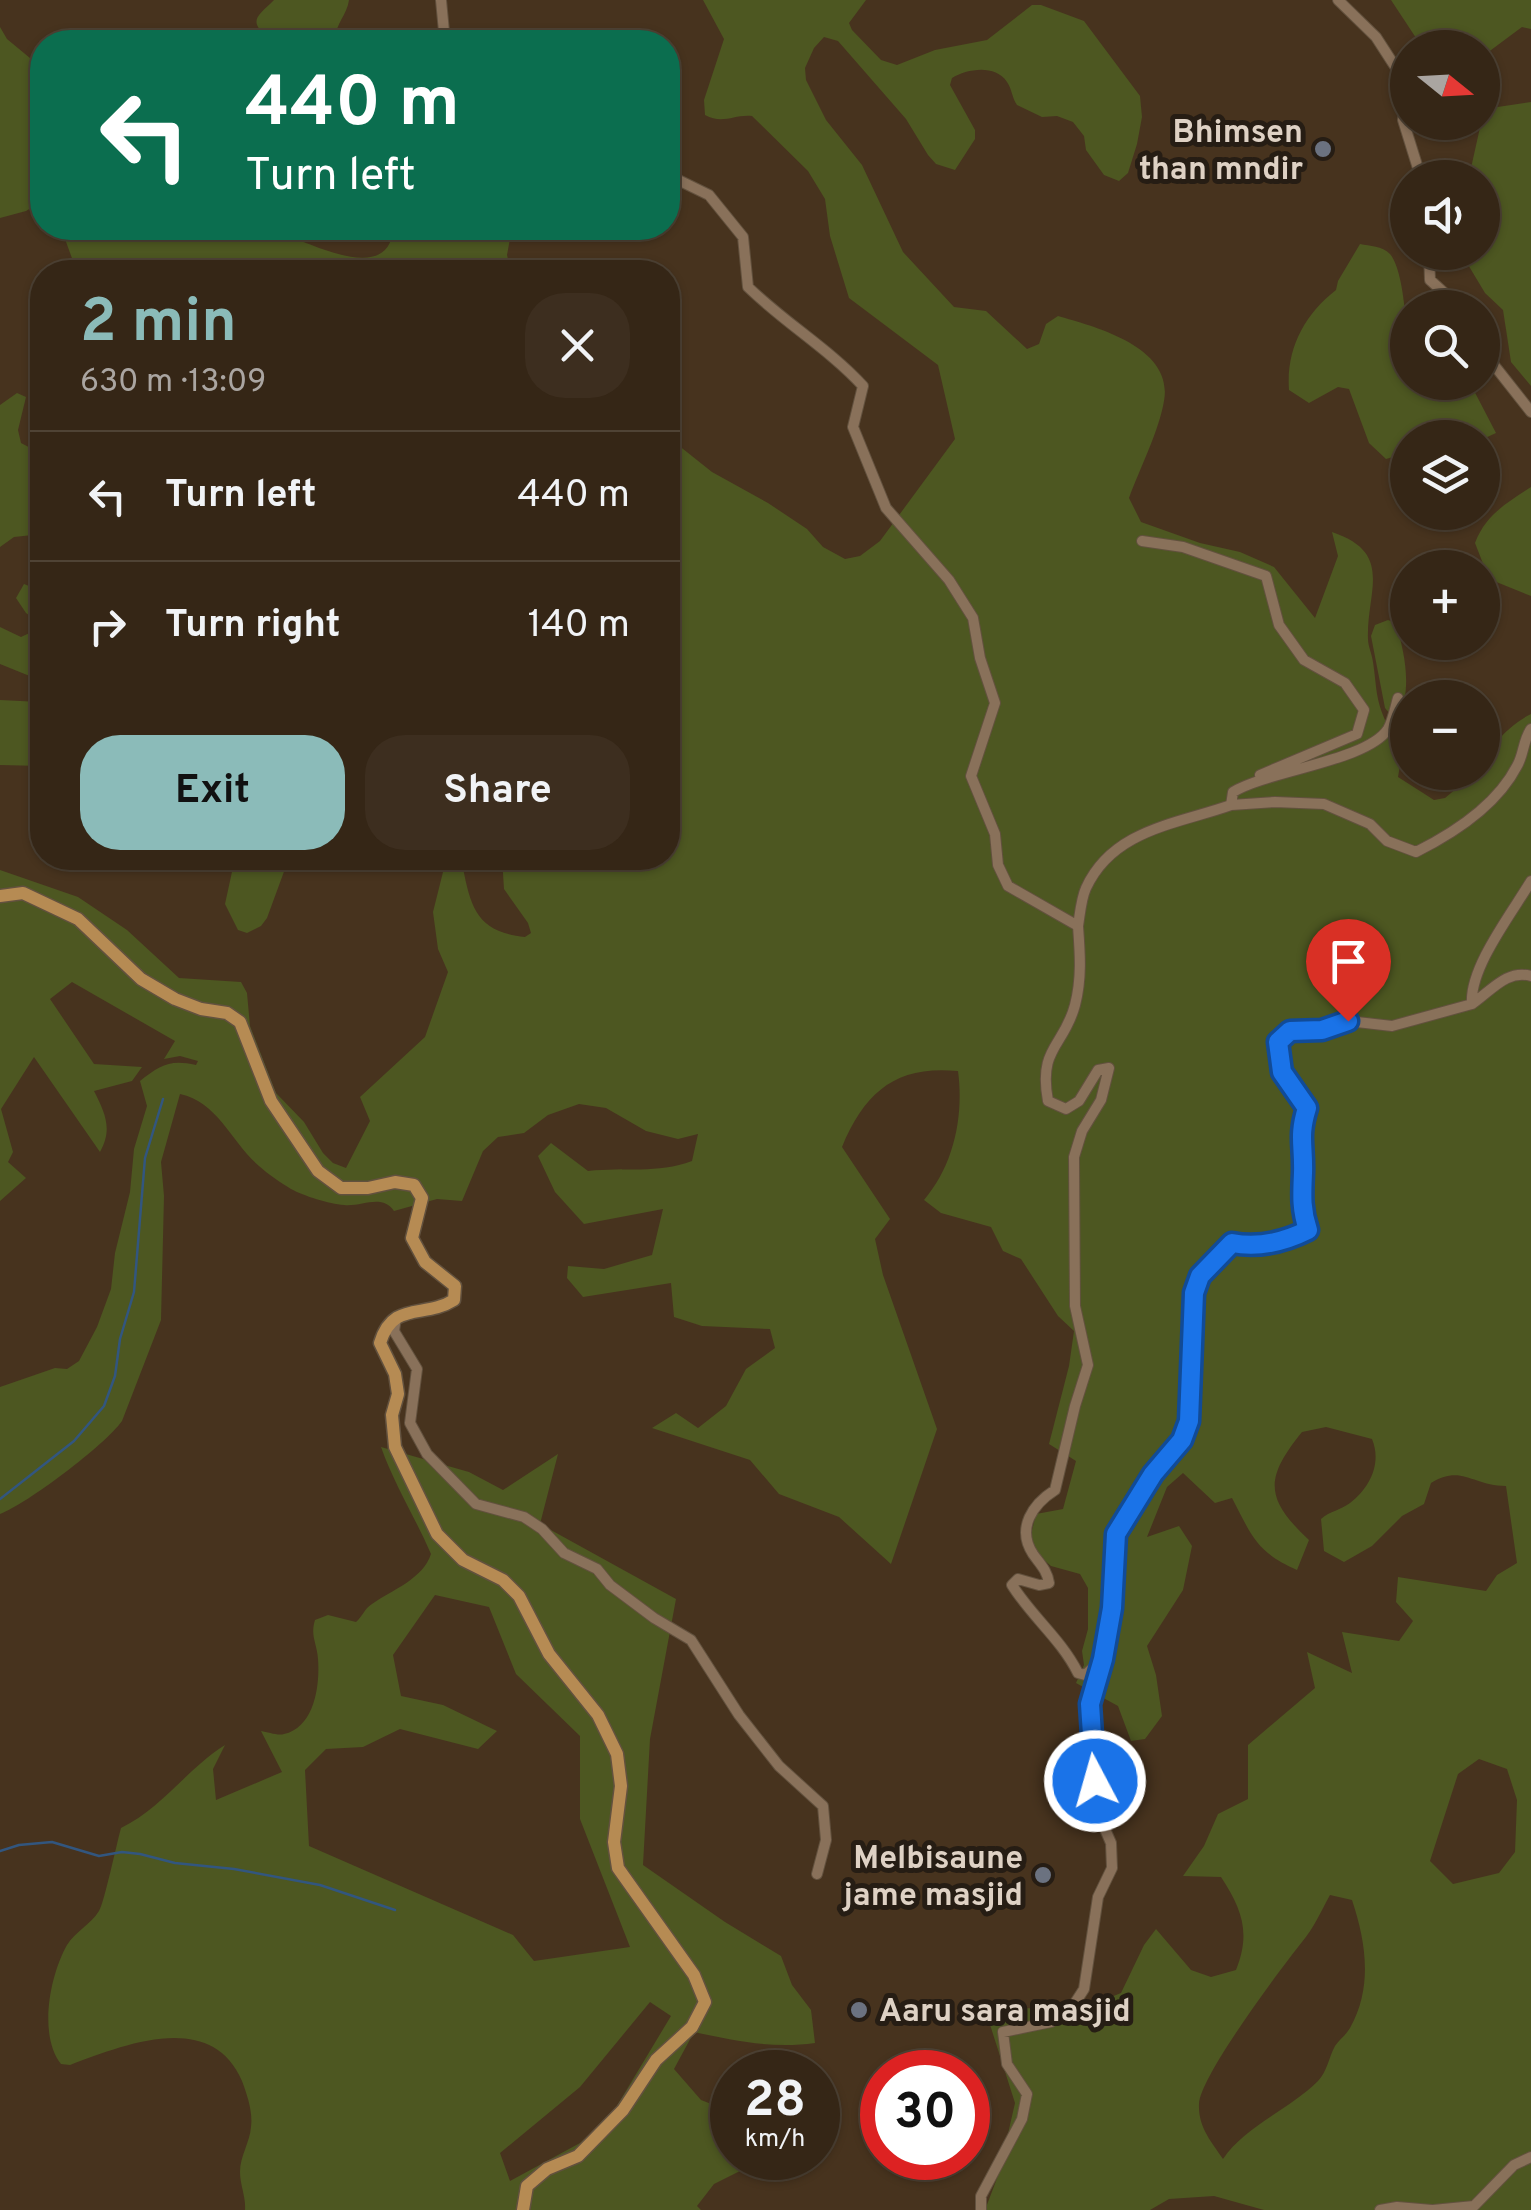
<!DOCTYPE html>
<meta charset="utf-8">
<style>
body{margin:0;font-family:Overpass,sans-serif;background:#3d2e1f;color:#f1f3f6;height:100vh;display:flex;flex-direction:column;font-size:38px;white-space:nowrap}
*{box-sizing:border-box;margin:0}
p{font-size:32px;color:#aaa5a1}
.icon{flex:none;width:55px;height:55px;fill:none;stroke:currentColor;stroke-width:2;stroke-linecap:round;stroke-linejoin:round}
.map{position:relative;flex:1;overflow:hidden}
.drawer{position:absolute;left:30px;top:260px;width:650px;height:610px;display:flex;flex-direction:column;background:#352616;border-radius:40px;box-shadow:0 2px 8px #0004,0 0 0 2px #4f4335}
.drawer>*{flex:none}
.hud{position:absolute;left:30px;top:30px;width:650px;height:210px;border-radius:40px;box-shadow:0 2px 8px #0004,0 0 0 2px #4f4335;background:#0b6e4f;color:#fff;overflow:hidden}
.needle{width:65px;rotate:108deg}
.buttons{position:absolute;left:1390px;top:30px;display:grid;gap:20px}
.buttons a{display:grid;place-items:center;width:110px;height:110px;border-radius:50%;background:#352616;box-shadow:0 2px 8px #0004,0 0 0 2px #4f4335;font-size:50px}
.speed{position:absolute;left:710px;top:2050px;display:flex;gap:20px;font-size:50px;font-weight:700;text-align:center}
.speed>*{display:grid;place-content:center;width:130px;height:130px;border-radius:50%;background:#352616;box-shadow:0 2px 8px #0004,0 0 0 2px #4f4335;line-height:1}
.speed small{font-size:25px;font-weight:400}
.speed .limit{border:15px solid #d22;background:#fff;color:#111}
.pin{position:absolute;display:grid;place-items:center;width:85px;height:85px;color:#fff;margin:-102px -42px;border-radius:50% 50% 50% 0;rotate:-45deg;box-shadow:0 0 10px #0007}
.pin .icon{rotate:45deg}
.me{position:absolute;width:110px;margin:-55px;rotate:354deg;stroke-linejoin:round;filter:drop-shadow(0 0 8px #0008)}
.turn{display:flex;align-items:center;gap:35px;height:210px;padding:0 50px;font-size:45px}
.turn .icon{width:130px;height:130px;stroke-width:2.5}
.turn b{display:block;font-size:70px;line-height:85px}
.round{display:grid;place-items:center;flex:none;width:105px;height:105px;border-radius:40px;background:#3d2e1f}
.overview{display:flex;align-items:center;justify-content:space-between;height:170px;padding:0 50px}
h1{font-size:60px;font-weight:700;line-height:75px;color:#8bbbb9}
.cta{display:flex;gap:20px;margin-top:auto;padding:20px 50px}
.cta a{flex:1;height:115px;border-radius:40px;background:#8bbbb9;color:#111;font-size:40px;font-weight:700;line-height:115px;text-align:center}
.cta a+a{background:#3d2e1f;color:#f1f3f6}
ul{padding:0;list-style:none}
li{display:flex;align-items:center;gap:30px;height:130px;padding:0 50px;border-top:2px solid #4f4335}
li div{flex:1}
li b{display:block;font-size:38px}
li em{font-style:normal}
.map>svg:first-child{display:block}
.green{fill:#4d5721;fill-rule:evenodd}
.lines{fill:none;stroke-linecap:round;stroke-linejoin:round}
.stream{stroke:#32567f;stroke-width:2.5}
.minor-casing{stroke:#62513e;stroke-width:12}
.major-casing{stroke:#62513e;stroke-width:15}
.minor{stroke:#89715a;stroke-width:10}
.major{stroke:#b68b53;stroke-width:12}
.route-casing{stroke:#114b97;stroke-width:25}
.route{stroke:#1a73e8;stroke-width:18}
.worship-dot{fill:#6b7280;stroke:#261d14;stroke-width:4}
.labels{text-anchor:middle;stroke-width:10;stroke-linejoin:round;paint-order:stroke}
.poi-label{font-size:32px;font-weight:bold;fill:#ded1c4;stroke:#261d14;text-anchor:end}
</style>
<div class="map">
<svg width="1531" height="2210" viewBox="0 0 1531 2210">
<rect width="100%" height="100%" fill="#47331e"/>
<path class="green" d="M274 0H349C347 16 333 26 336 42H274C245 21 257 17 274 0Z
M703 0H866L849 23 852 30 881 60 897 65 935 50 987 40 1032 5H1041L1084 21 1140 96 1142 117 1137 144 1128 173 1119 181 1104 175 1086 150 1084 136 1073 122 1057 116 1042 117 1017 105C1012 98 1012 89 1007 82 995 64 967 69 952 78L950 85 975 130V139L955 170 936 164 928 155 906 119 838 41 824 37 814 48 805 68 806 80 826 120 862 165 903 252 954 307 986 311 1027 349 1039 344 1046 324 1058 316C1096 327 1174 347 1164 401 1159 431 1140 468 1129 498L1141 522 1200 543 1240 552 1274 567 1315 618 1338 556 1332 532C1395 553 1366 592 1368 639 1368 646 1372 654 1373 662 1377 688 1375 699 1387 724H1407L1398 777 1434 800 1445 798 1475 773 1482 772C1483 750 1512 723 1531 714V2210H1264L1214 2196 1169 2199 1150 2210H985L999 2173 1015 2103 985 2009 1086 2007 1121 1993 1144 1945 1156 1929 1191 1970 1211 1977 1236 1970C1251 1933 1242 1909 1221 1877L1183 1876 1204 1846 1218 1814 1248 1799V1745L1315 1688 1307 1652 1352 1673 1342 1632 1399 1641 1413 1621 1396 1602 1398 1577 1486 1591 1497 1575 1517 1563 1506 1486C1472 1486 1462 1464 1431 1483L1424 1504 1402 1516 1372 1546 1344 1562 1324 1551 1321 1519C1330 1511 1341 1510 1350 1503 1370 1488 1382 1463 1372 1439L1326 1427 1302 1432C1265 1478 1264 1498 1309 1540L1297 1570C1256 1552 1252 1536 1232 1498L1215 1503 1183 1473 1167 1487 1147 1537 1179 1526 1192 1546 1183 1590 1147 1646 1156 1675 1162 1716 1145 1739 1131 1741 1118 1706 1076 1683 1084 1665 1082 1651 1088 1629V1588L1080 1574 1051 1566 1028 1546 1036 1514 1063 1509 1076 1461 1049 1444 1069 1366 1074 1331 1058 1316 1021 1259 1003 1251 991 1227 941 1213 924 1200C954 1165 964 1116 958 1071 897 1065 865 1091 842 1147L890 1219 875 1239 883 1275 937 1429 891 1564 839 1517 779 1494 750 1460 652 1428 676 1413 698 1428 726 1406 746 1369 775 1348 770 1329 702 1326 674 1317 671 1283 583 1297 567 1278 568 1266 604 1269 652 1255 663 1209 584 1224 555 1192 538 1156 551 1143 588 1171C625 1167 657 1174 692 1161L698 1134 678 1139 646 1131 606 1108 579 1104 548 1115 524 1133 498 1137 483 1151 462 1201 437 1199 394 1211C382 1193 362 1207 344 1205 329 1204 304 1196 291 1189 281 1183 268 1174 259 1166 232 1143 218 1102 180 1094L161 1162 164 1196 161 1320 122 1421C105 1445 27 1504 0 1514V1387L55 1368 67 1369 79 1361 97 1327 111 1289 115 1253 130 1192 134 1149 147 1106 140 1081C160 1065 170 1059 196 1065L198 1061 180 1056 164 1059 175 1041 72 982 50 999 94 1064 142 1067 132 1081 94 1091C105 1113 113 1129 100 1152L34 1057 1 1109 13 1152 8 1162 26 1178 0 1201V870L78 897 127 930 179 978 241 982 247 993 250 1026 276 1093 304 1122 323 1153 333 1163 346 1168 370 1121 360 1097 425 1037 448 972 438 949 433 912 443 872 456 865 463 868C471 909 478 932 525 937L531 933 528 923 504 889 502 858H668V437L712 472 768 503 807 529 823 547 845 559 860 556 880 541 955 439 938 365 849 298 830 236 825 199 808 171 752 116C734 114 723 125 705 115L704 100 724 39ZM1479 1759 1507 1769 1517 1800 1515 1852 1499 1873 1453 1884 1430 1861 1458 1774ZM1330 1895 1352 1900C1366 1942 1373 1987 1350 2028 1346 2035 1339 2040 1335 2046 1329 2057 1327 2072 1318 2081 1290 2109 1244 2127 1223 2159 1211 2141 1198 2127 1199 2104 1200 2076 1282 1967 1302 1942 1314 1928 1321 1911 1330 1895Z
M1391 0H1531V29L1522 27 1483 56 1482 48 1422 47Z
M0 27 7 39 42 68V201L26 211 0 218Z
M1531 102V386L1511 362 1503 310 1485 293 1467 263 1466 253 1482 252V178L1469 177 1483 114 1491 108Z
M61 228H281V233C310 243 390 286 393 228H512L507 255 511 272H77Z
M1360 244C1370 246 1382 246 1390 254 1407 274 1408 355 1408 382L1470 383 1496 433 1483 439 1408 438 1407 453 1386 459 1369 443 1349 389 1338 387 1309 403 1289 390C1286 349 1304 315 1336 290L1338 281Z
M17 393 26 397 18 430 21 443 42 454V534L14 537 0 547V405Z
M1531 487V596L1489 579 1475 543C1486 514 1507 503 1531 487Z
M24 584 42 591V681L0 664V627L21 637 38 629 39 623 26 613 16 598Z
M1388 620 1396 623C1405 655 1412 687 1399 718L1395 720 1385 708 1371 636 1375 625Z
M42 698V766L0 765V700L40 702Z
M235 858H289L267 918 261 926 247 933 238 930 225 904Z
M381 1447 469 1472 503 1490 558 1454 540 1524 676 1599 650 1739 643 1865 725 1922 781 1956 792 1985 811 2010 815 2043C773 2049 736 2041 694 2032L674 2069 701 2100 732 2112V2158H766L714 2184 697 2206 701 2210H245C246 2197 240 2185 240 2172 240 2156 250 2142 251 2127 253 2111 247 2095 242 2081 211 2009 124 2045 70 2065L61 2064C38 2035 50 1975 67 1945 75 1932 91 1924 99 1911 104 1904 117 1842 121 1828 162 1808 187 1769 225 1745L213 1769 216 1800 282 1772 261 1731C268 1732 278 1736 284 1734 315 1727 320 1684 318 1659 317 1643 310 1636 315 1620L328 1615 356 1622C363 1616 364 1609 372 1604 392 1590 423 1579 431 1554 415 1517 394 1484 381 1447ZM435 1595 489 1607 516 1674 580 1736V1819L630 1947 534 1961 513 1935 309 1846 305 1770 326 1749 363 1747 400 1729 478 1749 497 1731 443 1705 401 1696 393 1655ZM650 2002 671 2016 612 2114 580 2143 510 2181 500 2153 580 2087Z"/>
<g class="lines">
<path class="stream" d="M0 1499 74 1441 104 1406 115 1376 120 1339 134 1292 145 1158 163 1099
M0 1851 19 1845 52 1842 99 1856 122 1852 140 1854 175 1863 234 1869 320 1885 395 1910"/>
<defs>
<path id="minor" d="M441 0 445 42
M1338 0 1376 37 1407 85 1403 120 1421 178
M668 175 709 195 743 237 748 287C785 323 829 349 863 386L853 427 886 508 949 580 973 618 980 658 995 703 971 776 995 834 998 865 1008 886 1078 926C1080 953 1082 978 1075 1005 1064 1047 1038 1047 1048 1101L1066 1109 1079 1101 1098 1070 1109 1068 1101 1100 1082 1131 1074 1157 1075 1306 1088 1365 1075 1406 1055 1490C1033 1504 1016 1528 1033 1554 1040 1564 1047 1570 1049 1583L1039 1585 1018 1579 1012 1585C1032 1617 1061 1639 1078 1673L1085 1675 1103 1659
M1429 252 1430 280 1461 308
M1482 345 1490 360 1531 412
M1142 541 1183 547 1266 576 1279 625 1304 660 1345 683 1364 710 1357 734 1260 775
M1398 698C1395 708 1393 721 1388 729 1367 761 1270 770 1233 792L1231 805 1275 802 1324 804 1370 824 1387 841 1416 852C1454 833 1497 805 1517 766 1524 754 1523 740 1531 729
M1531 881C1512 913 1469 968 1472 1004 1491 991 1507 969 1531 976
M1078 926C1080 914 1081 899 1086 888 1113 829 1178 824 1231 805
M396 1318 394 1331 417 1369 410 1423 427 1454 476 1504 524 1517 542 1529 564 1553 597 1569 610 1585 654 1618 691 1640 739 1715 779 1766 823 1806 826 1840 817 1874
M981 2210V2196L1022 2119 1027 2094 1007 2064 1003 2032 1051 2022 1075 2003 1084 1989 1098 1897 1112 1868 1111 1843 1098 1813 1089 1718 1112 1609 1116 1533 1153 1474 1182 1440 1189 1421 1194 1293 1200 1277 1232 1243C1259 1248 1284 1242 1308 1231 1301 1209 1302 1195 1303 1173 1304 1145 1298 1137 1307 1108L1282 1072 1278 1042 1290 1031 1322 1029 1348 1021 1392 1026 1472 1004
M1380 2210 1397 2207 1432 2210
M1433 2210 1474 2206 1514 2165 1531 2157"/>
<path id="major" d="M0 896 23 893 78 919 141 979 175 999 201 1009 227 1013 240 1022 271 1101 318 1171 341 1188H368L395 1182 414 1185 422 1198 412 1238 425 1262 455 1286 454 1300C424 1319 393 1300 380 1343L395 1374 398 1394 392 1415 395 1447 437 1534 463 1560 503 1580 519 1596 549 1654 598 1715 617 1754 621 1786 614 1842 618 1868 694 1975 705 2002 692 2027 656 2060 623 2110 578 2156 547 2169 527 2186 523 2210"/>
</defs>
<use href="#minor" class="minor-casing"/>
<use href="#major" class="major-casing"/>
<use href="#minor" class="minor"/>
<use href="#major" class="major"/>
</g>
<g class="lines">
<defs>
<path id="route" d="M1095 1781 1090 1704 1103 1659 1112 1608 1116 1534 1153 1474 1182 1440 1189 1421 1194 1293 1200 1276 1232 1243C1258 1248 1284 1242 1308 1230 1301 1209 1302 1195 1303 1173 1304 1145 1298 1137 1307 1108L1282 1072 1278 1042 1290 1031 1322 1030 1348 1021"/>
</defs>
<use href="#route" class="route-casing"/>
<use href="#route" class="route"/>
</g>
<g class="worship-dot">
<circle cx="1323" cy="149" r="10"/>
<circle cx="1043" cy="1875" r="10"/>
<circle cx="859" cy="2010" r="10"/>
</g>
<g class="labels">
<g class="poi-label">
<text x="1303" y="142">Bhimsen<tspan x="1303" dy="37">than mndir</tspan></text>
<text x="1023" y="1868">Melbisaune<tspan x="1023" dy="37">jame masjid</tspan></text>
<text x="879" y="2021" text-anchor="start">Aaru sara masjid</text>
</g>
</g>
</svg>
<div class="buttons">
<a><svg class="needle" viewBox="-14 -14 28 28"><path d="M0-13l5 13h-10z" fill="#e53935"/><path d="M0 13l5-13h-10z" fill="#aaa5a1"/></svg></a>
<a><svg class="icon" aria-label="sound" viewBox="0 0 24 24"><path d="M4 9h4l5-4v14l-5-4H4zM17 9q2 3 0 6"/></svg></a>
<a><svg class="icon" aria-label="search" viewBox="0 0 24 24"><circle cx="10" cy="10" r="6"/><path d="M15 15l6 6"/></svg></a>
<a><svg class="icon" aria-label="layers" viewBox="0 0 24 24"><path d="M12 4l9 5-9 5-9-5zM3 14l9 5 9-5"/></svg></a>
<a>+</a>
<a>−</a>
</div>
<div class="speed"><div>28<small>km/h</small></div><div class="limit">30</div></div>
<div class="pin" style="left:1348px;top:1021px;background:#d93025"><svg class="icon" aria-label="arrive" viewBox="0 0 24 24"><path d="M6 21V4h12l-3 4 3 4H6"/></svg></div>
<svg class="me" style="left:1095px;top:1781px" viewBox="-20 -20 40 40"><circle r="17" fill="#1a73e8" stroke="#fff" stroke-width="3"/><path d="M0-11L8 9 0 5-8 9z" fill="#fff"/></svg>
<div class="hud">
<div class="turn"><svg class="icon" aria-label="left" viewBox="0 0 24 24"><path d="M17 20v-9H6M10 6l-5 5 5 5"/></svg><div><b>440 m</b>Turn left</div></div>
</div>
<section class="drawer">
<div class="overview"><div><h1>2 min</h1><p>630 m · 13:09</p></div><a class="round"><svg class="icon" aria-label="close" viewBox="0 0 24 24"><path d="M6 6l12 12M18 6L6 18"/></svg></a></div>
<ul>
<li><svg class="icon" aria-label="left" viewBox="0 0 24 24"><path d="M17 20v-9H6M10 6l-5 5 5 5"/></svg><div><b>Turn left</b></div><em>440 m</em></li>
<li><svg class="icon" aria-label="right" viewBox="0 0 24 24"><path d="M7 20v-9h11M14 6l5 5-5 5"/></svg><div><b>Turn right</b></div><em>140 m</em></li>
</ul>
<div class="cta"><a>Exit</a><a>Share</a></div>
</section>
</div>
